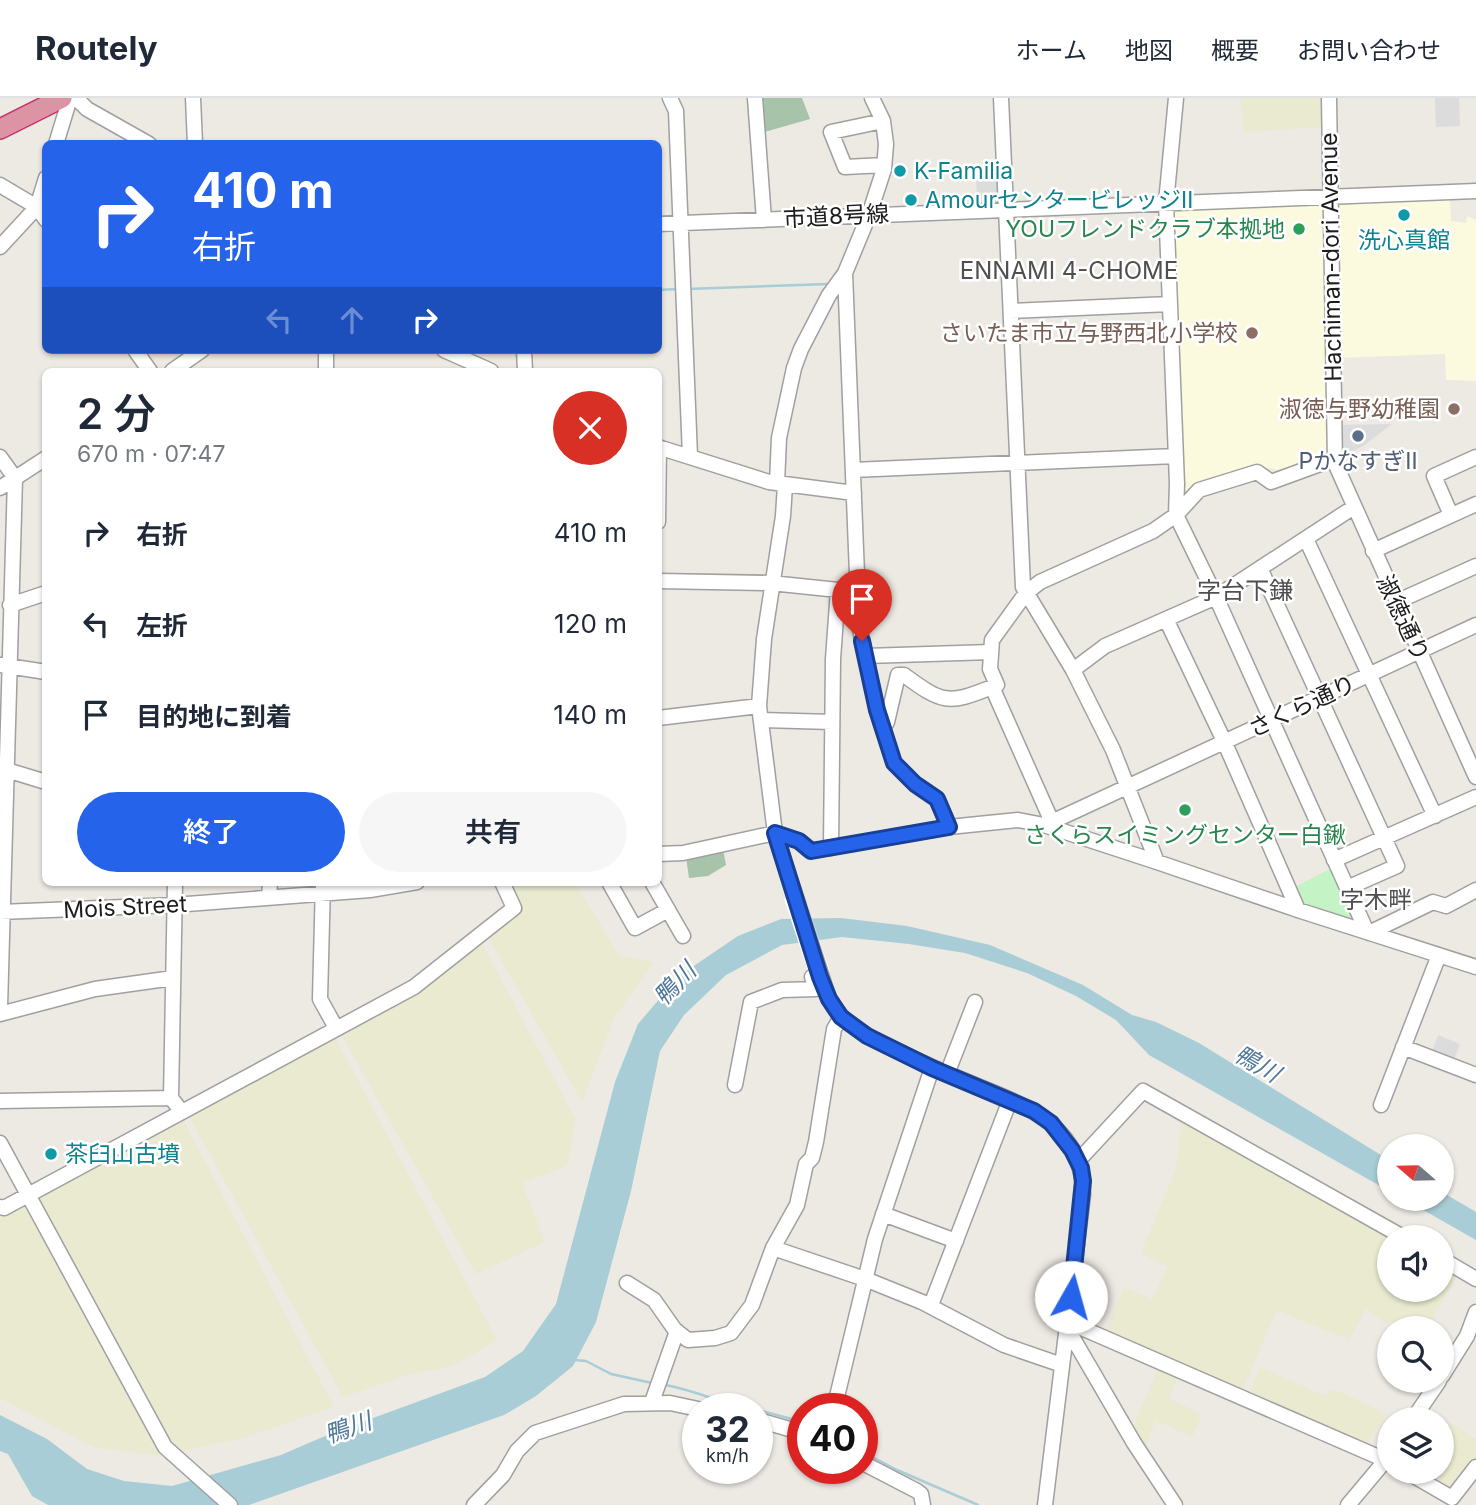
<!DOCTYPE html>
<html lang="ja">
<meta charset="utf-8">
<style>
body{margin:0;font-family:Inter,"Noto Sans JP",sans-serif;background:#f6f6f7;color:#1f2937;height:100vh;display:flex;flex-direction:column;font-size:26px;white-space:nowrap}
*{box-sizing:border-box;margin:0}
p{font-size:23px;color:#747a83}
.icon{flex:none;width:38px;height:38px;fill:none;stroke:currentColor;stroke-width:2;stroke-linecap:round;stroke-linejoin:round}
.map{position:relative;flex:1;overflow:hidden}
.sheet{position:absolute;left:42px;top:270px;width:620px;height:518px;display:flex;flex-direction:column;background:#fff;border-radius:10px;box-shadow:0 2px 5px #0004}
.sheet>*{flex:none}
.hud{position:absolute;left:42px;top:42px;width:620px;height:214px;border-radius:10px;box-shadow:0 2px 5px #0004;background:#2563eb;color:#fff;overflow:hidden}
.needle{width:46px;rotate:290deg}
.tools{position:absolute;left:1377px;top:1036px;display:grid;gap:14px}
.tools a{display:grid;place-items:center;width:77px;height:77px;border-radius:50%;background:#fff;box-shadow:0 2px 5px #0004;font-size:35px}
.speed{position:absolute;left:682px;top:1295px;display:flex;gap:14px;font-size:35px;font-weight:700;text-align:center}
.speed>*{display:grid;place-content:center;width:91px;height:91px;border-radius:50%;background:#fff;box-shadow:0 2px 5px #0004;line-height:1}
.speed small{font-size:18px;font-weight:400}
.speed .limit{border:10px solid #d22;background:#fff;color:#111}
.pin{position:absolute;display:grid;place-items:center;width:60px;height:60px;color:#fff;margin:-72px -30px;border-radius:50% 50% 50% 0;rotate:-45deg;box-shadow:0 0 7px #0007}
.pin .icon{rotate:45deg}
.me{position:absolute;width:77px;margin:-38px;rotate:7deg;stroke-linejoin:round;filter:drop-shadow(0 0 5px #0008)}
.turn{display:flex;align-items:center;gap:24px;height:147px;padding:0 35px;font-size:32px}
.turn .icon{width:91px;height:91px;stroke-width:2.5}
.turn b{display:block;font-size:49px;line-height:60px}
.lanes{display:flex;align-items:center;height:66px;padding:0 35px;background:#0003;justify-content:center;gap:35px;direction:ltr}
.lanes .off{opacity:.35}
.round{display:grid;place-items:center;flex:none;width:74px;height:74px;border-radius:37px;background:#f6f6f7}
.summary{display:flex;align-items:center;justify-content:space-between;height:119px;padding:0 35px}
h1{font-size:42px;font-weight:600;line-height:52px}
.cta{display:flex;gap:14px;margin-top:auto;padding:14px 35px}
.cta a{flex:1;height:80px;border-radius:42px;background:#2563eb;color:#fff;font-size:28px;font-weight:600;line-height:80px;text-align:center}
.cta a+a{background:#f6f6f7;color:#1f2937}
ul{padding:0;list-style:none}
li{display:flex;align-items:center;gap:21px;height:91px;padding:0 35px}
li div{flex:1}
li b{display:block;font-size:26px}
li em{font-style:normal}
header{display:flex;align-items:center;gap:42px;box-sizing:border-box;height:98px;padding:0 35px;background:#fff;border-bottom:2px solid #e0e1e3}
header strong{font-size:33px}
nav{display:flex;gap:38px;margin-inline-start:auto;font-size:24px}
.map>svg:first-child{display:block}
.education{fill:#fbfade}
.farmland{fill:#e9ead0}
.cemetery{fill:#a7c3aa}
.park{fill:#c4f3c6}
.parking{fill:#dcdcdc}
.water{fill:#a8cdd6}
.pier{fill:#fff}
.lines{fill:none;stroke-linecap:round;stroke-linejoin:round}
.stream{stroke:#a8cdd6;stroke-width:2.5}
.minor-casing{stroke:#a0a0a0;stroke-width:17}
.highway-casing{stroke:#c4376c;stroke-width:22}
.minor{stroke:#fff;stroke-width:14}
.highway{stroke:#dc93a3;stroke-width:19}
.route-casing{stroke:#184099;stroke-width:18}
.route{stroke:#2563eb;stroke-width:12}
.culture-dot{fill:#0f9aa8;stroke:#fff;stroke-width:2.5}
.leisure-dot{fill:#2e9e5b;stroke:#fff;stroke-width:2.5}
.education-dot{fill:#8d6e63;stroke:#fff;stroke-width:2.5}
.service-dot{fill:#5c6f8a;stroke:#fff;stroke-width:2.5}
.labels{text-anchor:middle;stroke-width:5;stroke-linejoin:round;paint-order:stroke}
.culture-label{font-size:23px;fill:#0d838f;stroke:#fff;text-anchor:start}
.street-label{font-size:23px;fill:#1c1c1c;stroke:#fff}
.leisure-label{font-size:23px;fill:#27864d;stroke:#fff;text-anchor:end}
.education-label{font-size:23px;fill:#785e54;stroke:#fff;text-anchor:end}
.service-label{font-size:23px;fill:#4e5e75;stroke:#fff}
.neighbourhood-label{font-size:24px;fill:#4f4f4f;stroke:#fff}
.water-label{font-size:24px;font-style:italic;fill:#51789a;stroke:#fff}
</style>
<header>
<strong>Routely</strong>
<nav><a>ホーム</a><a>地図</a><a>概要</a><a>お問い合わせ</a></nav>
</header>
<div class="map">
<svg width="1476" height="1407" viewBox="0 0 1476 1407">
<rect width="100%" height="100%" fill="#ede9e3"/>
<path class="education" d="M1450 99 1451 123 1466 125 1467 118 1476 122V283L1446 282 1445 256 1339 260 1336 106Z
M1319 104 1323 107 1331 359 1278 372 1253 367 1197 385 1184 394 1172 111Z"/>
<path class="farmland" d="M1240 0H1321V29L1244 34Z
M507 784H575L619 858 654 864 614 920 582 1004 487 837 518 808Z
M478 838 576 1022 567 1068 522 1085 545 1144 476 1176 340 934Z
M334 938 497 1242 451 1269 413 1275 343 1299 189 1018Z
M1182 1019 1390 1139V1192H1442V1169L1457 1177 1429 1227 1425 1230H1420L1392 1223 1386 1226 1366 1211 1349 1242 1277 1212 1242 1293 1104 1237 1124 1189 1152 1201 1168 1169 1141 1155 1176 1071Z
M182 1020 334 1309 242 1340 182 1353 158 1328 35 1098Z
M26 1105 160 1358 93 1349 0 1300V1119Z
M1260 1269 1325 1298 1333 1291 1387 1316 1364 1350 1248 1298Z
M1158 1271 1179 1277 1169 1301 1202 1316 1192 1339 1155 1322 1143 1358 1132 1331Z
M1425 1311 1476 1340V1359L1452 1394 1414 1374H1442V1321H1418Z"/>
<path class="cemetery" d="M759 0H802L810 21 761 35Z
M723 751 726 767 708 778 689 780 686 759Z"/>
<path class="park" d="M1334 769 1357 819 1352 823 1301 806 1295 789Z"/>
<path class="parking" d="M1435 0H1459L1460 28 1436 29Z
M1000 80 1001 103 998 107 978 108 976 82Z
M1392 326 1363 348 1340 360 1339 327Z
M1438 937 1460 946 1453 964 1431 956Z"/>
<path class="water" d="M841 820 907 828 990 847 1083 887 1132 917 1156 924 1199 945 1389 1062V1093L1149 957 1116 922 1076 898 1027 875 965 855 909 846 842 839 782 847 726 877 684 917 660 953 631 1093 596 1224 573 1268 536 1298 504 1317 249 1407H48L32 1398 8 1356 0 1353V1317L47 1341 87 1371 124 1383 172 1388 281 1357 332 1335 485 1279 523 1253 556 1206 615 984 638 926 679 878 738 838 781 821Z
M1442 1094 1476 1114V1142L1404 1101H1442Z"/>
<path class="pier" d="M784 801H805L830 873H808Z"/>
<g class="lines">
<path class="stream" d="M687 191 829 186
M658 192 678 191
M575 1262 586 1263 611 1276 652 1285
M665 1287C694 1292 721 1305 750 1311
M758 1312 803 1324
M863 1354 897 1372 978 1407"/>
<defs>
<path id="minor" d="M76 0 87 11 149 46
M193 0 195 46
M670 0 676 13 690 358
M755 0 764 122
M1001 0 1023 489 1073 572 1113 652 1157 764
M1176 0 1166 105 1177 386 1176 417 1216 499 1367 834
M1329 0 1335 365 1476 679
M883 23 831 34 845 69 884 67
M56 46 70 0
M0 87 37 109 46 122
M658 126 1476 93
M0 149 37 109 46 80
M845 175 859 527 877 612 894 665 915 686 937 701 949 729
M1011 213 1170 206
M135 252 150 273
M444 252 491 273
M524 252 525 273
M172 273 202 252
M326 273V252
M658 349 769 384 854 395
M0 359 15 380 0 909
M853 372 1175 358
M777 385 779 340 794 270 801 251 829 197 845 175 869 117 884 71 886 46 883 23 872 0
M785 387 783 418 764 541 759 608 775 735 829 901C843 927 866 937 891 950 916 962 940 973 965 983 1021 1006 1084 1025 1083 1097L1045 1407
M0 390 46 360
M1451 417 1434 378 1476 359
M658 424 659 349
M1306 441 1435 718
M1373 453 1476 406
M1260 470 1397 768 1347 790
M658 483 771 485 838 492 833 561 831 750
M1396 504 1476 468
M10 507 46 495
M1166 521 1224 643 1298 812
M866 558 991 554
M1 567 46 574
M1073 572 1105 548 1216 499 1354 409
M658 620 759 608
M761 622 832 624
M883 630 887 624 898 577H904C942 605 948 607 992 589
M0 670 46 684
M1052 724 992 589 997 587 990 571 992 542 1026 495 1040 484 1153 433 1176 417 1199 392 1257 374 1271 384 1334 361
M1045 727 1476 527
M658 756 683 755 775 735 799 743 811 753 949 729 1018 722 1044 727 1157 764 1298 812 1476 869
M1334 762 1476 699
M175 784 171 1000 182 1014
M323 784 320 901 336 930
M609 784 635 830 668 812
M652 784 683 838
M269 800 270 784
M0 814 174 807 370 792 417 784
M1369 835 1433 804 1446 808 1476 792
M0 916 95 891 173 880
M1403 949 1476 977
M947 976 975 904
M735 987 751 904 782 892 816 891 812 879
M0 1003 171 1000
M1381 1007 1439 857
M0 1045 165 1349 230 1407
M1078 1063 1143 993 1403 1139
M0 1109 4 1110 414 889 514 810 502 784
M883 1116 956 1143
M773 1150 865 1181 922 1204 1004 1247 1062 1267
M1442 1161 1476 1181
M627 1185 654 1202 675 1232 688 1242 715 1240 731 1235 752 1207 773 1150 797 1107 806 1066 812 1060 816 1044 834 931 841 919
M931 1207 1010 1002
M1068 1224 1390 1364
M1067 1230 1134 1345 1175 1407
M1442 1278 1467 1238 1476 1214
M652 1304 677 1233
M834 1311 875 1141 932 970
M1413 1321 1439 1283
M758 1322 803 1335
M863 1365 917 1393 921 1396 923 1407
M1407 1374 1452 1400 1476 1369
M474 1407 503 1377 517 1353 535 1335 624 1306 670 1305 698 1311
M1348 1407 1390 1357"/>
<path id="highway" d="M0 31 62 0"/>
</defs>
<use href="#minor" class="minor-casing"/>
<use href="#highway" class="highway-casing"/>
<use href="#minor" class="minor"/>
<use href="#highway" class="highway"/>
</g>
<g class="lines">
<defs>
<path id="route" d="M862 543 877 612 894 665 915 686 937 701 949 729 811 753 799 743 775 735 820 879 829 901 841 919 867 938 932 970 1034 1013 1051 1025 1072 1052 1081 1070 1083 1083 1071 1199"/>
</defs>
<use href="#route" class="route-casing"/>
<use href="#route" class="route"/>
</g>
<g class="culture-dot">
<circle cx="900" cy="73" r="7"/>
<circle cx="911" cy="102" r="7"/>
<circle cx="1404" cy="117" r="7"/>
<circle cx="51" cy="1056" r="7"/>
</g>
<g class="leisure-dot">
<circle cx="1299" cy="131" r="7"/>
<circle cx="1185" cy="712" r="7"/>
</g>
<g class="education-dot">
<circle cx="1252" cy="235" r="7"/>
<circle cx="1454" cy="311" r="7"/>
</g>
<circle class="service-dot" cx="1358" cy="338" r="7"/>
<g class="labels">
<g class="culture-label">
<text x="914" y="81">K-Familia</text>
<text x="925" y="110">AmourセンタービレッジⅡ</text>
<text x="1404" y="150" text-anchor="middle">洗心真館</text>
<text x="65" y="1064">茶臼山古墳</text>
</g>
<g class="street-label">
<text transform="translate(836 118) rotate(-3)" y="8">市道8号線</text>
<text transform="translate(1331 159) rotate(-91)" y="8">Hachiman-dori Avenue</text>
<text transform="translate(1403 520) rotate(65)" y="8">淑徳通り</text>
<text transform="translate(1302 608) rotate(-25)" y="8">さくら通り</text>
<text transform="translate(125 809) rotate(-3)" y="8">Mois Street</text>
</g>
<g class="leisure-label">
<text x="1285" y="139">YOUフレンドクラブ本拠地</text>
<text x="1185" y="745" text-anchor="middle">さくらスイミングセンター白鍬</text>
</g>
<g class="education-label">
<text x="1238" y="243">さいたま市立与野西北小学校</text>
<text x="1440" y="319">淑徳与野幼稚園</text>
</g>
<g class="service-label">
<text x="1358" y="371">PかなすぎⅡ</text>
</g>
<g class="neighbourhood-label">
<text x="1069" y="181">ENNAMI 4-CHOME</text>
<text x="1245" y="501">字台下鎌</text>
<text x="1376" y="810">字木畔</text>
</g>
<g class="water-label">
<text transform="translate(675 886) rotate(-46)" y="8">鴨川</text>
<text transform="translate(1257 966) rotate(30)" y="8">鴨川</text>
<text transform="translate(348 1330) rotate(-19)" y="8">鴨川</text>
</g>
</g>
</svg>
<div class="tools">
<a><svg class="needle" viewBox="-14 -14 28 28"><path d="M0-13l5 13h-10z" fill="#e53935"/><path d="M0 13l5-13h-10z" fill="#747a83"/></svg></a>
<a><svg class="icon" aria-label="sound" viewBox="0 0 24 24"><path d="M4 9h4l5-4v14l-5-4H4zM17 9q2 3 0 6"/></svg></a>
<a><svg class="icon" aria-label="search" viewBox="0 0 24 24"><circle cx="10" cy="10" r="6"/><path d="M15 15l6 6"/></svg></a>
<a><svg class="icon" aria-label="layers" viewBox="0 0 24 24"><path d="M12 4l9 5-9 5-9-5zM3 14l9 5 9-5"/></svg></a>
</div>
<div class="speed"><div>32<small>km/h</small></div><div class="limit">40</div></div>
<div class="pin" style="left:862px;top:543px;background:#d93025"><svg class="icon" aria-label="arrive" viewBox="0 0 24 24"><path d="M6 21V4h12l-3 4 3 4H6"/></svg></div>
<svg class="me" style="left:1071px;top:1199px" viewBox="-20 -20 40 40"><circle r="19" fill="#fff"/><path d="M0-13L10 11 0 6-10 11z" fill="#2563eb"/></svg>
<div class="hud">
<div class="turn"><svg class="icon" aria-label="right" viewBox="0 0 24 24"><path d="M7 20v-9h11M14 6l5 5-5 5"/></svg><div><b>410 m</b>右折</div></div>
<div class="lanes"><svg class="icon off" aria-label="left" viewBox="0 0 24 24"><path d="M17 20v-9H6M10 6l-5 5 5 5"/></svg><svg class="icon off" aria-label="ahead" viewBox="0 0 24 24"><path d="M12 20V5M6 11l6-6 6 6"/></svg><svg class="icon" aria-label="right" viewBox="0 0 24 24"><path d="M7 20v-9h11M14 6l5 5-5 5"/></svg></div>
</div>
<section class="sheet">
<div class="summary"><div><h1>2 分</h1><p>670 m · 07:47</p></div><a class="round" style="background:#d93025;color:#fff"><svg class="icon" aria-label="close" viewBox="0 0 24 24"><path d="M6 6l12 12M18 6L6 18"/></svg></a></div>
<ul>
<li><svg class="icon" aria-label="right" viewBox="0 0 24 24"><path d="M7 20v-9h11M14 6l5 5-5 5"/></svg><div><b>右折</b></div><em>410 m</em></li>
<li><svg class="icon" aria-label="left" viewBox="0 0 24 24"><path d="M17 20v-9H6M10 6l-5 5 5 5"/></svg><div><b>左折</b></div><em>120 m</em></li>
<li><svg class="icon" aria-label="arrive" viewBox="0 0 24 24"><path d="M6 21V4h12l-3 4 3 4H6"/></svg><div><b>目的地に到着</b></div><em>140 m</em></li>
</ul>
<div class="cta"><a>終了</a><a>共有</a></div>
</section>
</div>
